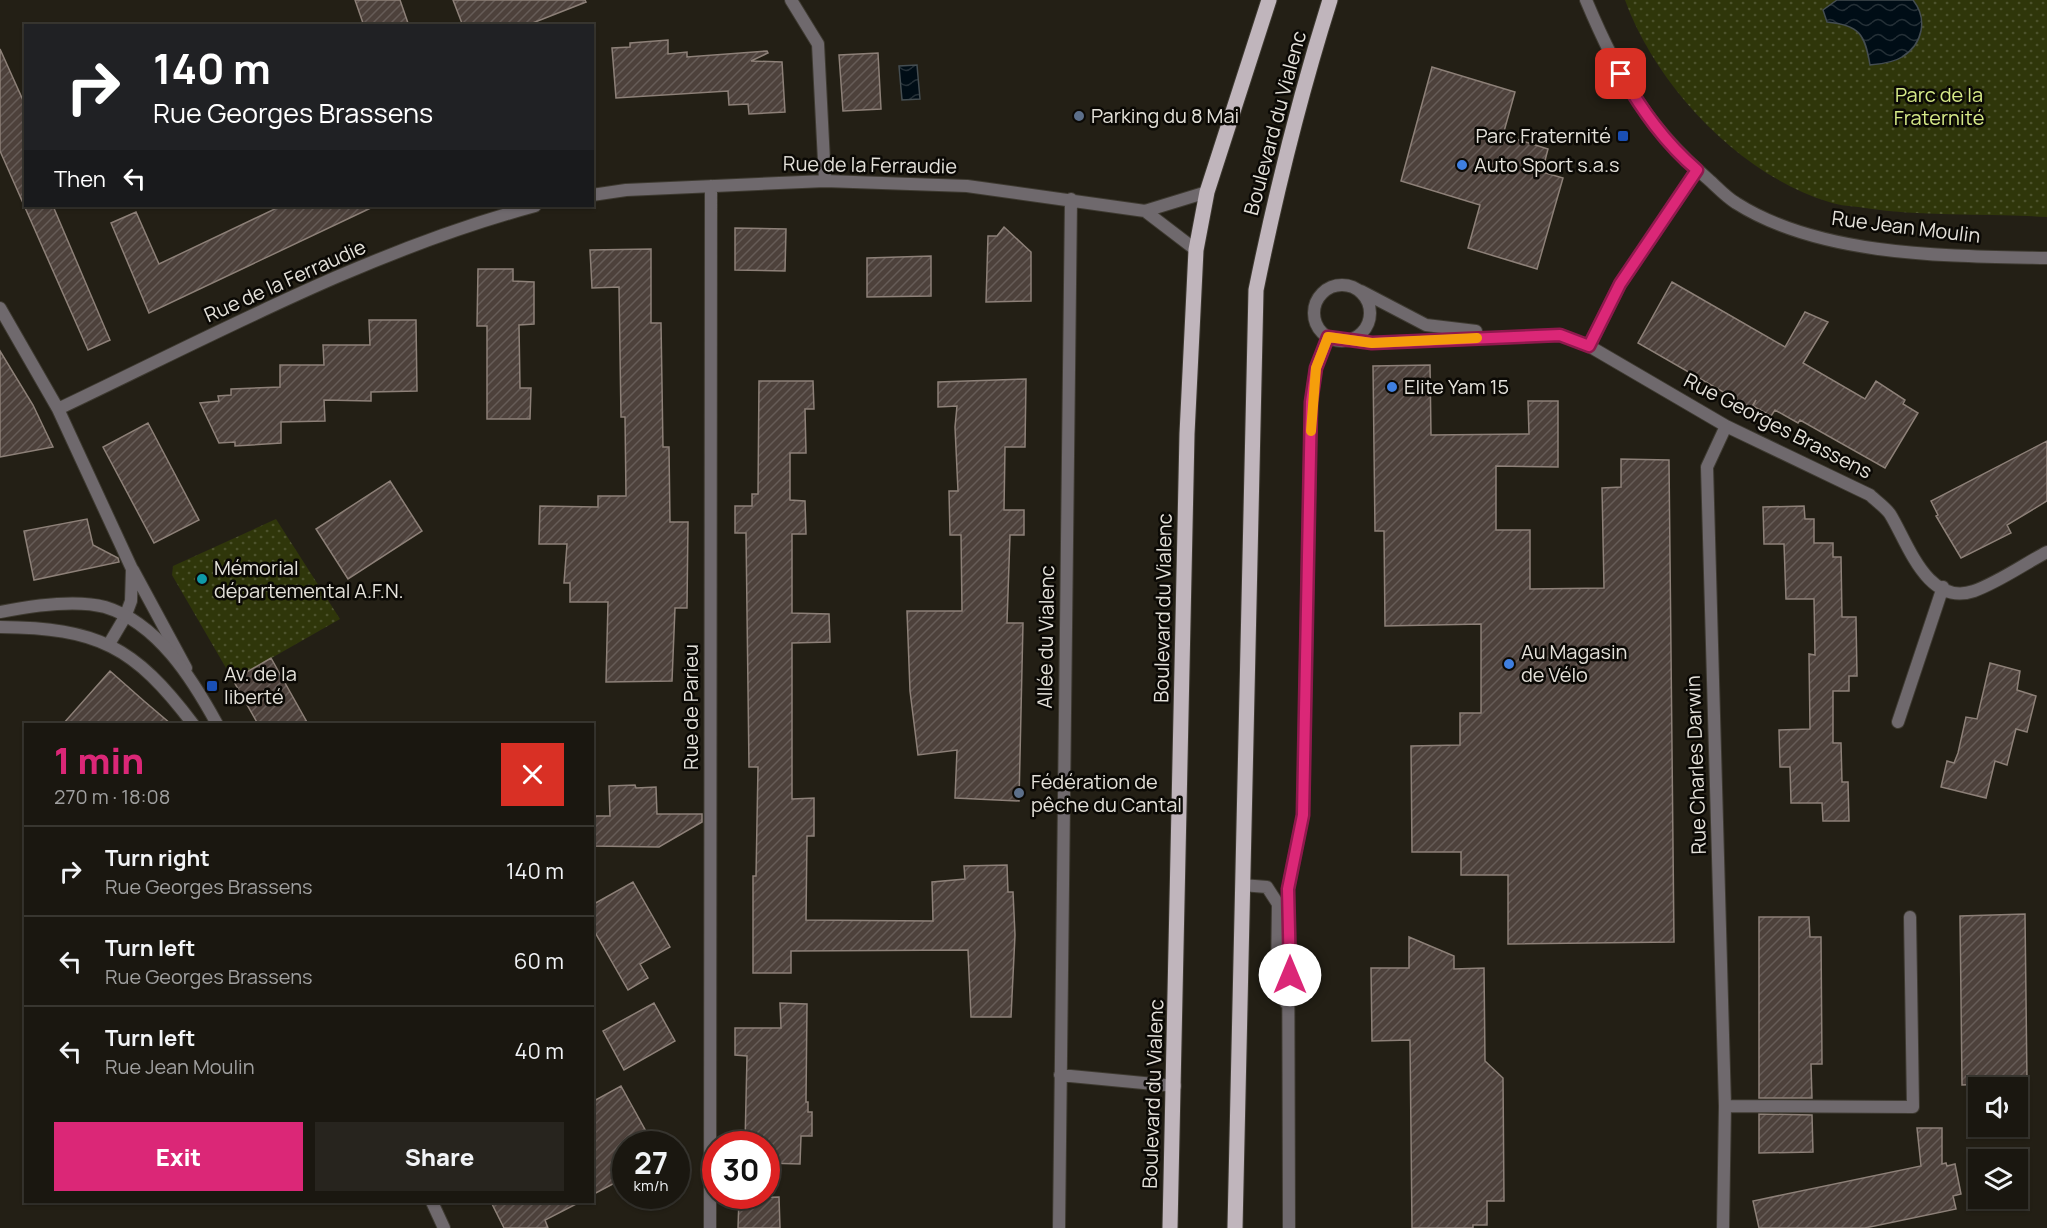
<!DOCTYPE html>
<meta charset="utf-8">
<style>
body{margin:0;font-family:Manrope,sans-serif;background:#27241e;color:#f1f3f6;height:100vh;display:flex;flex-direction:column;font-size:22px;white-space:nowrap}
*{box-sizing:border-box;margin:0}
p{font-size:20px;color:#9f9f9f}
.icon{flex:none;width:33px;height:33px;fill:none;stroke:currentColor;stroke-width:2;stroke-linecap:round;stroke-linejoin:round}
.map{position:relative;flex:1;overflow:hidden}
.details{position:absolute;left:24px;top:723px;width:570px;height:480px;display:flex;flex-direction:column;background:#1a1710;border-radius:0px;box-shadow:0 2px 4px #0004,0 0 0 2px #383630}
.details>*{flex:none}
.guide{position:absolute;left:24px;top:24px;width:570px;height:183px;border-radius:0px;box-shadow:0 2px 4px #0004,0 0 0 2px #383630;background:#202124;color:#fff;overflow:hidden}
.controls{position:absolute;left:1968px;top:1077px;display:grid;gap:12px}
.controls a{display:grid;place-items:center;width:60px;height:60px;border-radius:0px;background:#1a1710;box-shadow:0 2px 4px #0004,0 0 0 2px #383630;font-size:30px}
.speed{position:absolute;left:612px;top:1131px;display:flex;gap:12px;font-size:30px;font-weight:700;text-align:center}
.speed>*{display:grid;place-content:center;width:78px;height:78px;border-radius:50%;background:#1a1710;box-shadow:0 2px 4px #0004,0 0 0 2px #383630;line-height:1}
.speed small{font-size:15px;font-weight:400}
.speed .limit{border:9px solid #d22;background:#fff;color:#111}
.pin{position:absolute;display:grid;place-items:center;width:51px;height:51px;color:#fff;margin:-26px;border-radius:12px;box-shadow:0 3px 9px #0006}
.me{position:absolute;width:66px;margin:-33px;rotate:0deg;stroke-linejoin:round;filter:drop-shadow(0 0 4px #0008)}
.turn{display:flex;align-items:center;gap:21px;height:126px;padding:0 30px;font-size:27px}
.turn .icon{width:78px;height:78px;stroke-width:2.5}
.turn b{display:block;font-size:42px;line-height:51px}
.then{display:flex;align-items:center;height:57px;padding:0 30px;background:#0003;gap:12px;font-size:22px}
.round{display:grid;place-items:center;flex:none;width:63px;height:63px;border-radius:0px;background:#27241e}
.headline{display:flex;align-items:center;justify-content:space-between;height:102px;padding:0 30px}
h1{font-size:36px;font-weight:800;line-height:45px;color:#db2777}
.button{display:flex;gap:12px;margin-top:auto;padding:12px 30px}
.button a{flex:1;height:69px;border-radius:0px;background:#db2777;color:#fff;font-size:24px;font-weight:800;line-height:69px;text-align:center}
.button a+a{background:#27241e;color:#f1f3f6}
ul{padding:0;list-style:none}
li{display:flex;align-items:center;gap:18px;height:90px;padding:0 30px;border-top:2px solid #383630}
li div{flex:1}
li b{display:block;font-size:22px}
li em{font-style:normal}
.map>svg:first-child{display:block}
.grass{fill:url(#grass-dots)}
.water{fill:url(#water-waves);stroke:#444d51;stroke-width:1.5}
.building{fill:url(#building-hatch);stroke:#8d8078;stroke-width:1.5}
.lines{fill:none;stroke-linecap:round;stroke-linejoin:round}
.minor-casing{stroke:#3e3a31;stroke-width:14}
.tertiary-casing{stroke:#3e3a31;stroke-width:14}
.primary-casing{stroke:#3e3a31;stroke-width:17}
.minor{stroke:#6f696d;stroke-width:12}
.tertiary{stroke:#6f696d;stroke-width:12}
.primary{stroke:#c0b5bc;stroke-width:15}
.route-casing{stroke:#8e194d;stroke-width:15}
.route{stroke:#db2777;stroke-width:10}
.slow{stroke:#f59e0b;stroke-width:10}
.service-dot{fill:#5c6f8a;stroke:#0b0905;stroke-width:2}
.transit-dot{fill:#1a4fb4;stroke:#0b0905;stroke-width:2}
.shop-dot{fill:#3f7fe0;stroke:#0b0905;stroke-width:2}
.culture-dot{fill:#0f9aa8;stroke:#0b0905;stroke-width:2}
.labels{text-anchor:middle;stroke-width:5;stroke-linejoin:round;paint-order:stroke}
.park-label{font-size:20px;fill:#d6ea88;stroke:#0b0905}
.poi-label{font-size:20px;fill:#e4e1da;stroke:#0b0905;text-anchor:start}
.street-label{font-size:20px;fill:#e4e1da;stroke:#0b0905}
</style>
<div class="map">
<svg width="2047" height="1228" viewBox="0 0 2047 1228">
<defs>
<pattern id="grass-dots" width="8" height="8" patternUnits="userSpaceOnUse" patternTransform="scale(1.5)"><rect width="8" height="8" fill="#2f360a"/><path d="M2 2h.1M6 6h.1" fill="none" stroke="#4d532d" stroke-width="1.8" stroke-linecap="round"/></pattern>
<pattern id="water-waves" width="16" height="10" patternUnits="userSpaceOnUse" patternTransform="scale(1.5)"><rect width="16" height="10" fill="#000d16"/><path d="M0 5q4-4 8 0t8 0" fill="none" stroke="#253037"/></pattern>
<pattern id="building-hatch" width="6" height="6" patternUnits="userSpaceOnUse" patternTransform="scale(1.5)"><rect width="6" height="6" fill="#4d413b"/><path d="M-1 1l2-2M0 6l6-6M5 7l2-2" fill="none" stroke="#665c57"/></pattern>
</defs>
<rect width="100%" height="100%" fill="#231f15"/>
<path class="grass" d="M1625 0H2047V217C1987 213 1925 217 1865 208 1853 206 1840 206 1829 202 1740 175 1656 86 1625 0Z
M276 519 340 619 233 680 172 575 173 566Z"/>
<path class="water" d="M1837 0H1913C1928 19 1923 44 1902 57 1893 63 1880 64 1870 65 1865 35 1860 25 1827 22L1823 10Z
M917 65 920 99 902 100 899 66Z"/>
<path class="building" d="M355 0H400L409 26H364Z
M453 0H585L586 2 525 26H463Z
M668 40V54L687 52V57L767 51 768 53 751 61 782 62 785 112 749 114 748 104 729 105 728 91 616 98 612 48 630 47V43Z
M0 49 26 107V206H53L110 340 88 350 0 151Z
M878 53 881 109 843 111 839 55Z
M1432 67 1515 92 1503 135 1548 149 1542 172 1563 178 1537 269 1468 248 1480 205 1401 181Z
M281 206H375L149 313 111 223 136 212 159 264Z
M1004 227 1031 252V301L986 302 988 236H997Z
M735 228 786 229 785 271 735 270Z
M651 249V323H661L663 447H669L670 522H688L687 608H675L672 681 606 682 608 602H570V583H564L567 544H539L540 506 598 507V496H626L625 417H621L619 287 592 288 590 250Z
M931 256V296L867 297V258Z
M478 269H513V281L534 282V324L519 325 520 388H531L530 419H487V326H477Z
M1672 282 1785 347 1805 312 1828 322 1803 363 1865 399 1876 381 1905 400 1903 404 1918 413 1885 468 1800 420 1798 423 1775 410 1771 416 1753 406 1756 400 1751 408 1638 343Z
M369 320H416L417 391 371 392V401L324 400 325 421 281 422V443L235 446V442L219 443 200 403 219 401 218 396 231 395V389L280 387V365H324L323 345H370Z
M0 351 33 405 53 447 0 457Z
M1430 365 1431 435 1529 434 1528 401H1558V467L1496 466V530H1530V589L1604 588 1602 488 1621 487V459L1669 460 1674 942 1508 944V875H1461V852H1412L1411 746 1460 745V713H1481V624L1385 626 1384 531H1375L1373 366Z
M1026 379 1025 447H1005L1004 510H1024V535H1010L1007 623H1023L1019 801 955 798 957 750 918 755 910 691 907 611H962L961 535H950L949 491H958L955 427 957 406 938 407V382Z
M759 381H813L814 409H805L806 453H790V500L805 501 806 534H792V613L829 614 830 642 792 643V799L814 798V836H807L806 920 933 921 932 882 965 879 964 866 1007 865 1008 892H1013L1015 935 1011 1017H971L968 950 791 951V973H753V876H756L758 767H749L746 533H735V506H752V494H758Z
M148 423 199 520 154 543 103 447Z
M2047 441V501L2007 525 2011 533 1961 558 1936 516 1938 515 1931 501Z
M390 481 422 531 348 579 316 529Z
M1804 506 1805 519H1814V543H1833V557H1841L1842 617H1856L1857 676H1849V691H1833V743H1841L1842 782H1848L1849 821H1823L1822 803H1791L1790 767H1780L1779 730 1810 729 1809 654 1815 655 1814 599H1786L1784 544H1764L1763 507Z
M87 519 93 545 118 558 119 562 34 580 24 531Z
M271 658 308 724H258L233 680Z
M1990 663 2020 671 2017 690 2036 696 2027 732 2016 729 2007 765 1995 761 1986 798 1941 787 1947 761 1954 763 1958 753 1966 717 1977 719Z
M110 671 144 701 171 724H63Z
M635 785 636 788 656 787 657 814H702V822L659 847 592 846V816H610L609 786Z
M633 882 670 947 640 964 648 978 628 990 592 927V905Z
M2025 914 2027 1082 1962 1085 1960 916Z
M1759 917H1809L1810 937H1821L1822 1064H1811L1812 1098H1759Z
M1409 937 1454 956V969L1484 968 1485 1061 1503 1078 1504 1201H1487V1225H1473V1228H1412L1410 1040 1372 1041 1371 968H1409Z
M654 1003 675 1041 624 1070 603 1031Z
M780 1003 807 1004 806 1102H808V1112H812V1136H801L800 1164 766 1163V1144H745L747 1056 735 1055V1028H781Z
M621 1086 648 1135 632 1144H626V1177L592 1195V1102Z
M1759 1114 1812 1115 1813 1152 1759 1153Z
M1917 1128H1942V1164L1946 1163 1947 1166 1955 1164 1961 1194 1953 1196 1956 1209 1865 1228H1759L1753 1201 1921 1166Z
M779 1197 780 1228H738L739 1198Z
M491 1202H580L545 1220 548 1228H504Z"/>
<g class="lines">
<defs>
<path id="minor" d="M791 0 818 44 825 181
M1586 0C1617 74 1646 126 1708 179 1717 187 1726 197 1736 203 1821 257 1949 256 2047 258
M592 195 626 190 825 181 967 186 1145 211 1207 192
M1145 211 1196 250
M1314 313a28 28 0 1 1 56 0a28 28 0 1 1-56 0Z
M1361 291 1426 325 1476 331
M0 308 58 409 132 569 131 601 125 617 109 644
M1352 339 1372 343 1560 335 1589 346 1726 426 1870 495C1876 501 1885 507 1890 514 1908 543 1927 607 1974 591 1999 582 2024 564 2047 552
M1589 346 1620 284 1697 170
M58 409C214 335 368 251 535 206
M133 570 186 668
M1898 722 1943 587
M1242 885 1267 887 1278 904 1277 976 1286 1003
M1060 1075 1175 1086
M1725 1106 1913 1107 1910 917
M710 1228 711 186
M1059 1228 1071 199
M1289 1228 1288 889 1303 815 1311 402 1316 368 1328 337
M1723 1228 1725 1106 1707 467 1726 426"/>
<path id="tertiary" d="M0 612C30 606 75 599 105 607 158 623 193 680 217 724
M0 627C98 628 134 646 193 724
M432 1202 444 1228"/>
<path id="primary" d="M1170 1228 1187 434 1196 250 1207 192 1269 0
M1235 1228 1256 290C1276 192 1300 95 1330 0"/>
</defs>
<use href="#minor" class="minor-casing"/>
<use href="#tertiary" class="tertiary-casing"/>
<use href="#primary" class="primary-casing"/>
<use href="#minor" class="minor"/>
<use href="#tertiary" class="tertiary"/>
<use href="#primary" class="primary"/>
</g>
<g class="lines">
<defs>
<path id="route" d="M1290 975 1288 889 1303 815 1311 402 1316 368 1328 337 1372 343 1560 335 1589 346 1620 284 1697 170C1665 143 1642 110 1621 74"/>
</defs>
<use href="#route" class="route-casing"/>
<use href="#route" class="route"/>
<path class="slow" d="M1311 431 1316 368 1328 337 1372 343 1477 338"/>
</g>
<g class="service-dot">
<circle cx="1079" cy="116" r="6"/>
<circle cx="1019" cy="793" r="6"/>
</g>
<g class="transit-dot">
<rect x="1617" y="130" width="12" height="12" rx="3"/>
<rect x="206" y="680" width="12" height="12" rx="3"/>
</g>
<g class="shop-dot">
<circle cx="1462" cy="165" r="6"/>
<circle cx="1392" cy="387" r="6"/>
<circle cx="1509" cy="664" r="6"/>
</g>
<circle class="culture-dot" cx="202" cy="579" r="6"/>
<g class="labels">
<g class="park-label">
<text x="1939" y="102">Parc de la<tspan x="1939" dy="23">Fraternité</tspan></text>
</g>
<g class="poi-label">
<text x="1091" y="123">Parking du 8 Mai</text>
<text x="1611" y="143" text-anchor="end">Parc Fraternité</text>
<text x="1474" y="172">Auto Sport s.a.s</text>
<text x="1404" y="394">Elite Yam 15</text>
<text x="214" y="575">Mémorial<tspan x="214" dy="23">départemental A.F.N.</tspan></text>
<text x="1521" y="659">Au Magasin<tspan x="1521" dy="23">de Vélo</tspan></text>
<text x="224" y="681">Av. de la<tspan x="224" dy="23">liberté</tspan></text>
<text x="1031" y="789">Fédération de<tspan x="1031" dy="23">pêche du Cantal</tspan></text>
</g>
<g class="street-label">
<text transform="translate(1275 123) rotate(-75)" y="7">Boulevard du Vialenc</text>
<text transform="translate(870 165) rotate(1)" y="7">Rue de la Ferraudie</text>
<text transform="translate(1906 227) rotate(7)" y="7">Rue Jean Moulin</text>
<text transform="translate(285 281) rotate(-24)" y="7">Rue de la Ferraudie</text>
<text transform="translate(1778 426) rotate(27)" y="7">Rue Georges Brassens</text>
<text transform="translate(1163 608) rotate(-89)" y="7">Boulevard du Vialenc</text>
<text transform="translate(1046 637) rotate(-89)" y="7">Allée du Vialenc</text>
<text transform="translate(691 707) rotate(-90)" y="7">Rue de Parieu</text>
<text transform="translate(1696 765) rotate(-92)" y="7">Rue Charles Darwin</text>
<text transform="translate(1153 1094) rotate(-88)" y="7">Boulevard du Vialenc</text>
</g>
</g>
</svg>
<div class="controls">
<a><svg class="icon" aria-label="sound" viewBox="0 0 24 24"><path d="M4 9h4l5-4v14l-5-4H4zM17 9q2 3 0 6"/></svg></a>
<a><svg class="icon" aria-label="layers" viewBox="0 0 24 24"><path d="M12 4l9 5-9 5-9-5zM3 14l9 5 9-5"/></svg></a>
</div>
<div class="speed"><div>27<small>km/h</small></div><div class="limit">30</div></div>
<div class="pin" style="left:1621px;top:74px;background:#d93025"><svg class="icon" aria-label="arrive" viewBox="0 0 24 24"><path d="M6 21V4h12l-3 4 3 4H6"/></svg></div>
<svg class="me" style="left:1290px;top:975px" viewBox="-20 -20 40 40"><circle r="19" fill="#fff"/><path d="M0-13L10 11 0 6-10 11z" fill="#db2777"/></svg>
<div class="guide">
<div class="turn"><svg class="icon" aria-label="right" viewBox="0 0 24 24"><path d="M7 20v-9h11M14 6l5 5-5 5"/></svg><div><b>140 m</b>Rue Georges Brassens</div></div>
<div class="then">Then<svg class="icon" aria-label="left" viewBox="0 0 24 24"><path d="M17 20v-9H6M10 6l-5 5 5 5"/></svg></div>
</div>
<section class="details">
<div class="headline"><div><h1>1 min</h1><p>270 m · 18:08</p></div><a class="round" style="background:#d93025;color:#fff"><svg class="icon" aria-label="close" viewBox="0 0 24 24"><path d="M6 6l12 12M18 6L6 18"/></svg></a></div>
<ul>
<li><svg class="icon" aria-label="right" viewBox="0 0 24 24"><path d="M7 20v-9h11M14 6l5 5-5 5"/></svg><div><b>Turn right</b><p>Rue Georges Brassens</p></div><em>140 m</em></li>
<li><svg class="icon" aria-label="left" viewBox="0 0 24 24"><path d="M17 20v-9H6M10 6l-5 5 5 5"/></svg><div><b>Turn left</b><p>Rue Georges Brassens</p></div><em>60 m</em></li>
<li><svg class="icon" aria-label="left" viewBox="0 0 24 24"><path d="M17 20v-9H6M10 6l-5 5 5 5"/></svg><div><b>Turn left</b><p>Rue Jean Moulin</p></div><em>40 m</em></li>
</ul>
<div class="button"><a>Exit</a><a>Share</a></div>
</section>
</div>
